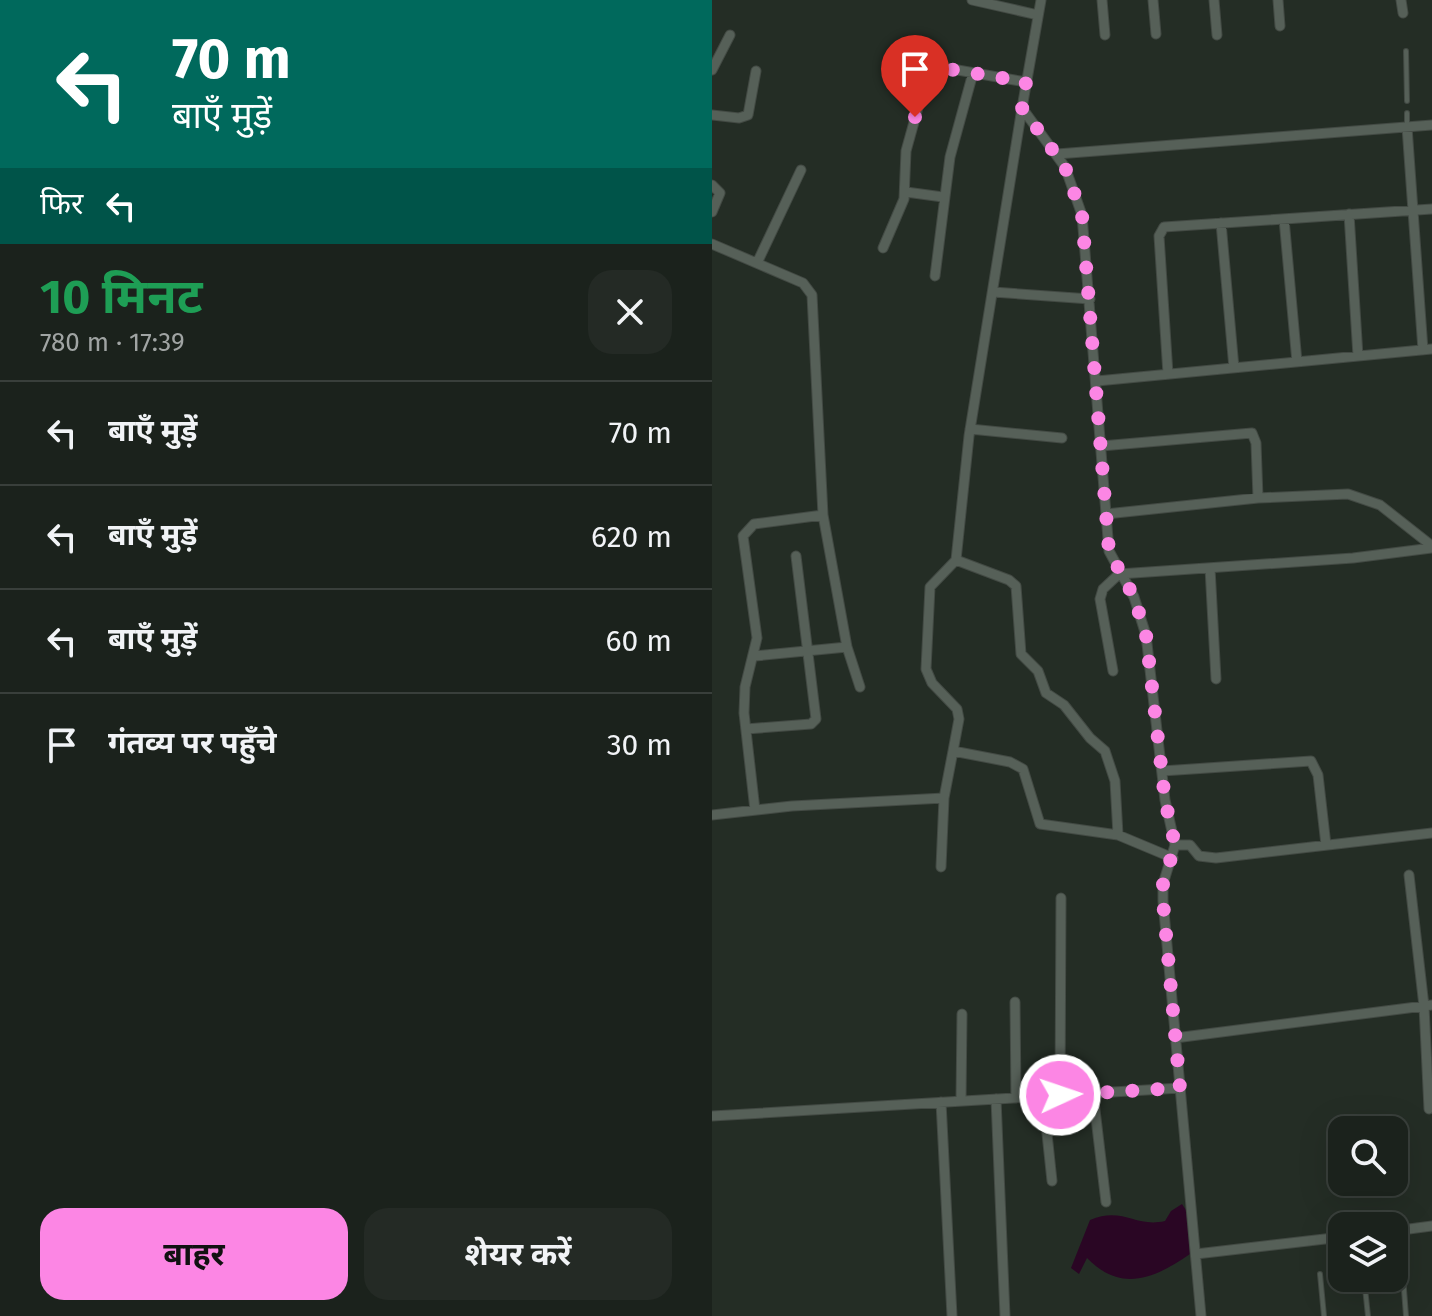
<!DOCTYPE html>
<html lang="hi">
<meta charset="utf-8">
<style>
body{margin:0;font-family:"Fira Sans","Noto Sans Devanagari",sans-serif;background:#242a25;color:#f1f3f6;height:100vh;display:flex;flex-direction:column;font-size:30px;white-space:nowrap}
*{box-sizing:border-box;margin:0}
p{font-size:26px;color:#a0a4a3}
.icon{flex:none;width:44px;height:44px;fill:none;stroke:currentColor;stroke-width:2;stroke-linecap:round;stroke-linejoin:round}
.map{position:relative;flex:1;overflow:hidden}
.drawer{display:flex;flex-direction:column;background:#1b221c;width:712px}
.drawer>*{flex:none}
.guide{background:#00695c;color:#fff;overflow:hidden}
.controls{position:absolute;left:616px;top:1116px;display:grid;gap:16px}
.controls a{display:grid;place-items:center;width:80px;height:80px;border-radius:16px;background:#1b221c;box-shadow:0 8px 32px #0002,0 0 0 2px #393f3b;font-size:40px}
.pin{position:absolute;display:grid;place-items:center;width:68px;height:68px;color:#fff;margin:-82px -34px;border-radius:50% 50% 50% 0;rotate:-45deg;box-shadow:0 0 8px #0007}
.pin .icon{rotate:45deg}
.me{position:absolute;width:88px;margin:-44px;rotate:87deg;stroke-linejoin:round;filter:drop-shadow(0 0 6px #0008)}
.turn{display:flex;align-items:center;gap:28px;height:168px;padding:0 40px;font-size:36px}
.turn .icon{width:104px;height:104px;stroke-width:2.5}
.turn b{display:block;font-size:56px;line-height:68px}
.then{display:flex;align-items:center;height:76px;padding:0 40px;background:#0003;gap:16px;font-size:30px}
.round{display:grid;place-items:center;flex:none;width:84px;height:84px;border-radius:24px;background:#242a25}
.head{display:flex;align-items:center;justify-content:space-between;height:136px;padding:0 40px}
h1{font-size:48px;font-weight:700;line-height:60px;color:#1e9e55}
.cta{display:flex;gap:16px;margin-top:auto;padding:16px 40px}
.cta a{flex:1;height:92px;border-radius:24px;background:#fc86e4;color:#111;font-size:32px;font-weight:700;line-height:92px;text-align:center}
.cta a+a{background:#242a25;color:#f1f3f6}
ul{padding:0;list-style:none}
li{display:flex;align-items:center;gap:24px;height:104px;padding:0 40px;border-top:2px solid #393f3b}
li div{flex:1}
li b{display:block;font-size:30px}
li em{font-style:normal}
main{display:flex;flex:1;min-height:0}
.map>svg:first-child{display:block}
.water{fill:#2a0624}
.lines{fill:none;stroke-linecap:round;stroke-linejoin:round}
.lane-casing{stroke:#434a44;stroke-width:6}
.street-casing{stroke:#434a44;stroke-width:11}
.lane{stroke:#566058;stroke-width:4}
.street{stroke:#566058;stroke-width:9}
.route{stroke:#fc86e4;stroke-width:14;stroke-dasharray:0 25.2}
</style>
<main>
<section class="drawer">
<div class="guide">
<div class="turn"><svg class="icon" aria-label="left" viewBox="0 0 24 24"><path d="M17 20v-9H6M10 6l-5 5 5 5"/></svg><div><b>70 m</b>बाएँ मुड़ें</div></div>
<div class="then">फिर<svg class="icon" aria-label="left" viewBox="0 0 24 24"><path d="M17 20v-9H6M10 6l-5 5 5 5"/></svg></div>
</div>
<div class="head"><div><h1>10 मिनट</h1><p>780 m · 17:39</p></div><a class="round"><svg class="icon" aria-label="close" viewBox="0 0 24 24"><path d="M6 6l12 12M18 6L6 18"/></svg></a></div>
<ul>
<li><svg class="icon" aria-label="left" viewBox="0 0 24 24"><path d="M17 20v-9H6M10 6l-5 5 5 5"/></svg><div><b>बाएँ मुड़ें</b></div><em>70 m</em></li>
<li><svg class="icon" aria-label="left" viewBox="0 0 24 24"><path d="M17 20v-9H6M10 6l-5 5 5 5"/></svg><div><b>बाएँ मुड़ें</b></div><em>620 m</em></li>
<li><svg class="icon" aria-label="left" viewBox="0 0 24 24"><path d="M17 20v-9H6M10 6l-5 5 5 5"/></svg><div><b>बाएँ मुड़ें</b></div><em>60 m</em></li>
<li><svg class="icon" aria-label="arrive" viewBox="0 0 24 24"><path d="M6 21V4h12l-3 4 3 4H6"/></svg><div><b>गंतव्य पर पहुँचे</b></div><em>30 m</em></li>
</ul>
<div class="cta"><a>बाहर</a><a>शेयर करें</a></div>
</section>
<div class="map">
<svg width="720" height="1316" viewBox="0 0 720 1316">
<rect width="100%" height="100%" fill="#242d25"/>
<path class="water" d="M470 1204 476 1213 478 1254C442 1279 409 1293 375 1258L367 1274 359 1268 378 1220C411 1206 423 1228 453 1221L459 1211Z"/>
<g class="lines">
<defs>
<path id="lane" d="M694 51 695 101
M695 125V113
M690 1263 694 1316
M608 1274 612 1316
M652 1278 656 1316"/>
<path id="street" d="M260 0 326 15
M329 0 310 108 353 167 370 215 397 551 422 597 434 635 453 800 463 845 451 884V901L489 1316
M390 0 393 35
M441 0 444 34
M502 0 505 35
M566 0 568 26
M689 0 691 13
M0 70 18 35
M310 108 257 436 244 560 297 580 304 586 309 654 326 671 334 693 352 705 378 738 393 751 403 781 406 835
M0 115 27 118 36 115 44 71
M695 127 711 350
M345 154 720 125
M0 185 8 193 0 212
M194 192 231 197
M637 214 646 356
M572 219 585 362
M509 223 522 368
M0 244 91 283 100 295 111 515 42 524 31 536 45 638 33 687 32 713 43 810
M171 248 192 199 194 151 217 68 223 66 314 82
M45 263 89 170
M223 276 238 157 261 73
M281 292 378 299
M456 374 447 236 452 227 720 209
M385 381 720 349
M258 429 350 438
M389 446 540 433 544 443 546 498
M394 514 546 498 636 494 668 505 720 546
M111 515 135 647 148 687
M498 568 504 679
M43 656 135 647
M401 671 388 599 391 589 407 574 641 558 720 548
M34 729 99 724 104 719 84 556
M241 751 247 719 245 709 220 683 214 669 218 587 244 560
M450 771 599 761 606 775 614 845
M0 815 80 806 232 798
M463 845H478L487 856 504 858 720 833
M229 867 232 798 241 751 298 762 311 769 328 824 406 835 461 858
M697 875 712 1006 717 1109
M303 1002 304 1098
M463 1038 720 1005
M381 1093 394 1202
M348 1095 349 898
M331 1096 340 1181
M284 1099 293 1316
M249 1101 250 1014
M229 1102 240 1316
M0 1116 468 1088
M682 1231 720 1226
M484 1254 630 1237"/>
</defs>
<use href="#lane" class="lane-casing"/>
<use href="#street" class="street-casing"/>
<use href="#lane" class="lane"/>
<use href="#street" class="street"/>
</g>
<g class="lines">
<path class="route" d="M203 117 219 66 314 82 310 108 353 167 370 215 397 551 422 597 434 635 453 800 463 845 451 884V901L468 1088 348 1095"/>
</g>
</svg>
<div class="controls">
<a><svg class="icon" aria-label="search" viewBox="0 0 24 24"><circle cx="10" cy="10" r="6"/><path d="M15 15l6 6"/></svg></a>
<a><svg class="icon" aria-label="layers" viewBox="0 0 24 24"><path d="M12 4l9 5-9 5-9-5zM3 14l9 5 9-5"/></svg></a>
</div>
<div class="pin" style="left:203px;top:117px;background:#d93025"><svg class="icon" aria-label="arrive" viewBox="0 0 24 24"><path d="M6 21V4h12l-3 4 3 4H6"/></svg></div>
<svg class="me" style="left:348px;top:1095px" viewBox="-20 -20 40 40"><circle r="17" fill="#fc86e4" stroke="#fff" stroke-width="3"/><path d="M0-11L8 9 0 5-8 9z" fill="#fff"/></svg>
</div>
</main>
